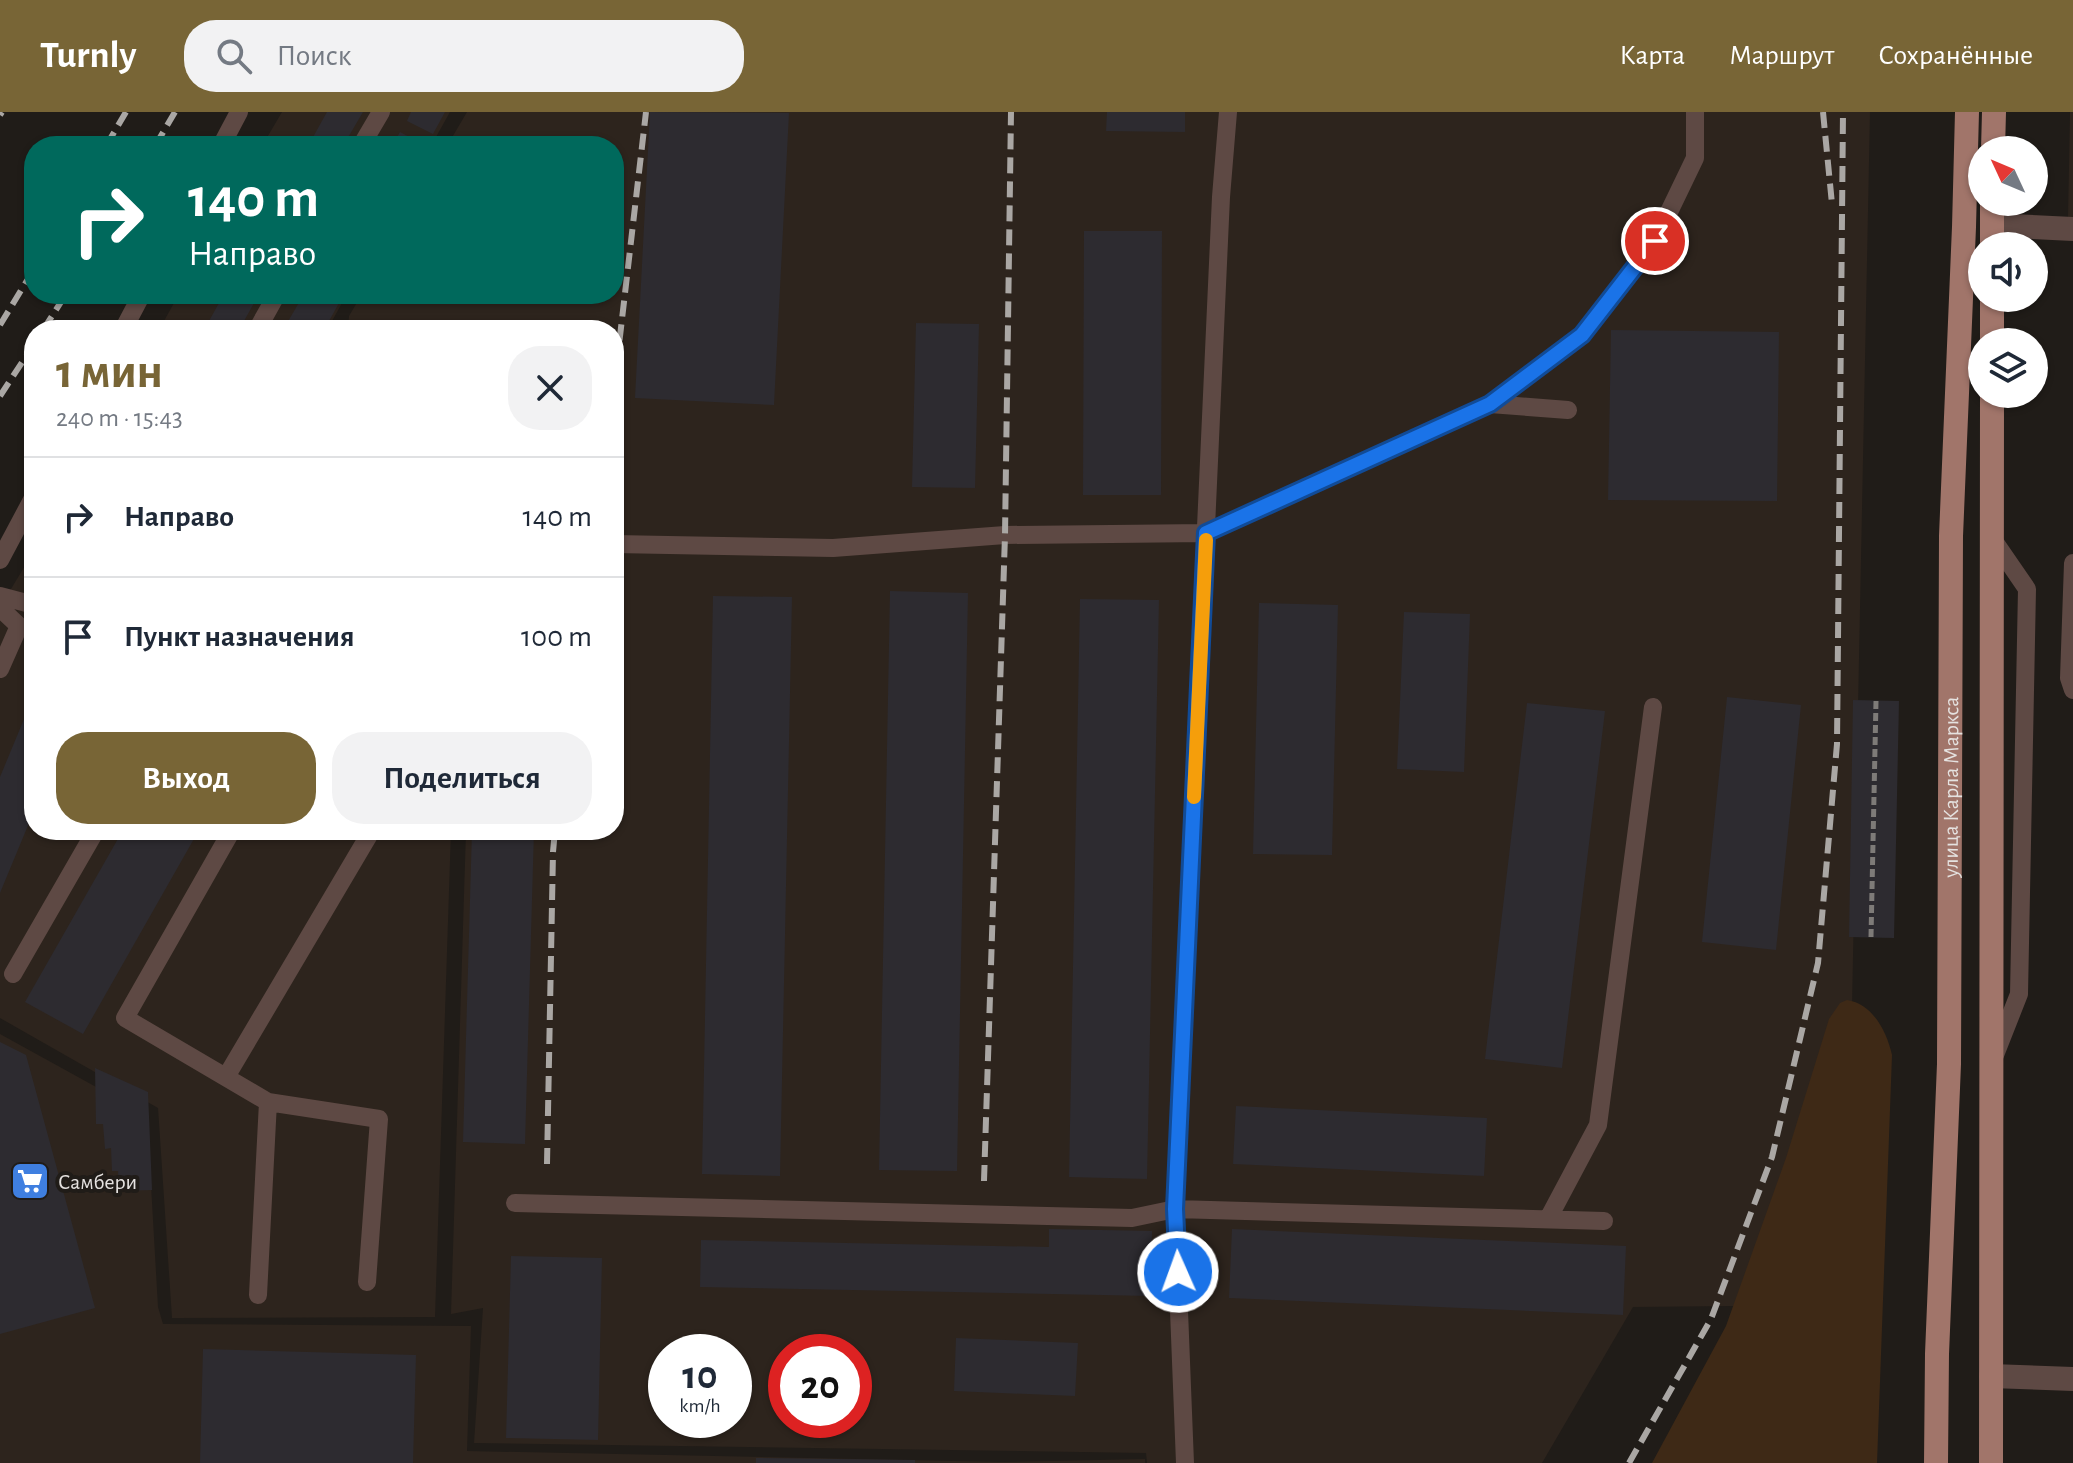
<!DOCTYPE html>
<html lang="ru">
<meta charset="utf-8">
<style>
body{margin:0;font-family:"Alegreya Sans",sans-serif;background:#f2f2f3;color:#1f2937;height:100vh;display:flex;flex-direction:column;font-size:30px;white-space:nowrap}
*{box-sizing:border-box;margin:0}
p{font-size:26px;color:#747a83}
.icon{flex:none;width:44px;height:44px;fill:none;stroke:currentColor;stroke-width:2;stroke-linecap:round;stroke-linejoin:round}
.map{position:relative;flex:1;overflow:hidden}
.sheet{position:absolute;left:24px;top:208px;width:600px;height:520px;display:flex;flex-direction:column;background:#fff;border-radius:32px;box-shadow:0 2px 6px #0004}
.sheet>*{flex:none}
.banner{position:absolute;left:24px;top:24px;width:600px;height:168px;border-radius:32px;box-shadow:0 2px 6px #0004;background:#00695c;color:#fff;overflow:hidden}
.needle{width:52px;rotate:314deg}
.fabs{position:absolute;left:1968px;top:24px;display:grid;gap:16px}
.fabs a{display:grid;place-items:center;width:80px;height:80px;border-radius:50%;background:#fff;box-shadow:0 2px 6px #0004;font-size:40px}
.speed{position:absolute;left:648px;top:1222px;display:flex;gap:16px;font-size:40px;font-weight:700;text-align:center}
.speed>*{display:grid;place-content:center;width:104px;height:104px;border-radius:50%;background:#fff;box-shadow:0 2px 6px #0004;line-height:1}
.speed small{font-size:20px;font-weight:400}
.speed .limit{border:12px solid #d22;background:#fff;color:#111}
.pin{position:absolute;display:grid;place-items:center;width:68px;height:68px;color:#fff;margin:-34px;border:4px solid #fff;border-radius:50%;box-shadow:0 2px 8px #0007}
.me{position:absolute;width:88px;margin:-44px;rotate:358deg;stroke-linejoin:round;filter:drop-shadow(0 0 6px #0008)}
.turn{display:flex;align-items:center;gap:28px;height:168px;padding:0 32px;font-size:36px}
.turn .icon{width:104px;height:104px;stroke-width:2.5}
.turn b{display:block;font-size:56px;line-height:68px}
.round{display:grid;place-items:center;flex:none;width:84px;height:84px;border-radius:32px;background:#f2f2f3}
.overview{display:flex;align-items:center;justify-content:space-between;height:136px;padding:0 32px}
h1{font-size:48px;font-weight:700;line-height:60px;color:#786536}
.cta{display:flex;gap:16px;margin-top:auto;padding:16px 32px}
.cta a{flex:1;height:92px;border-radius:32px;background:#786536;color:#fff;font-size:32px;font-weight:700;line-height:92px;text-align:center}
.cta a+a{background:#f2f2f3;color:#1f2937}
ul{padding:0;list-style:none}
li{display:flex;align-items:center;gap:24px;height:120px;padding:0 32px;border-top:2px solid #e0e1e3}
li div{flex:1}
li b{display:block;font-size:30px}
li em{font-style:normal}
header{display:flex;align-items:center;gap:48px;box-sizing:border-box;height:112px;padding:0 40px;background:#786536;color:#fff}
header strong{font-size:38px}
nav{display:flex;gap:44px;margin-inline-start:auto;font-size:28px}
.search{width:560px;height:72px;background:#f2f2f3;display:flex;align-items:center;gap:20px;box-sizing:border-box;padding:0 28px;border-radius:32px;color:#747a83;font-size:30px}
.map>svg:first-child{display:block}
.built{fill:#2d241d;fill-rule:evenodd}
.green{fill:#3e2916}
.building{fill:#2d2b30}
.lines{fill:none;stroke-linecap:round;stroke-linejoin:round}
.path{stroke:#7e7b78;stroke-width:5;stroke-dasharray:8 4;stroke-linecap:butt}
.service{stroke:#5e4944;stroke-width:18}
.minor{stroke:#5e4944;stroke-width:24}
.primary{stroke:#a1756a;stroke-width:24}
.rail{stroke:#aaa7a4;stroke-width:6;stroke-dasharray:16 8;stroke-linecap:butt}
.route-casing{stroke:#114b97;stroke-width:20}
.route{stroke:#1a73e8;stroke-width:14}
.slow{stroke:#f59e0b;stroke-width:14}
.labels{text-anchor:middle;stroke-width:8;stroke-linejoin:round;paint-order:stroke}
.street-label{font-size:22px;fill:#e5e2e0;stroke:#201c18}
.poi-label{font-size:22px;fill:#e5e2e0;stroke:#201c18;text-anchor:start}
</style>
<header>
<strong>Turnly</strong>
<div class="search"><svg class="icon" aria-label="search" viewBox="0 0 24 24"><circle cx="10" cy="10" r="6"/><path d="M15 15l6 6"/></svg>Поиск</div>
<nav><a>Карта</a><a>Маршрут</a><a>Сохранённые</a></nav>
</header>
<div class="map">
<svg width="2073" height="1351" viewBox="0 0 2073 1351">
<rect width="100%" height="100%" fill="#201c18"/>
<path class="built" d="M282 0H450L431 34H262Z
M467 0H1870L1846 1193 1633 1195 1542 1351H1147L1146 1341 474 1331 483 1196 451 1202 466 718H614V218H348L349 204 362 182H614V34H447ZM666 1240H734V1308H666ZM786 1240H854V1308H786Z
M2070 0H2073V106H2068Z
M179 182H347L327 218H159Z
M34 439V718H451L435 1205 172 1206 158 996 0 906V495Z
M0 922 147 1003 158 1195 163 1212 471 1214 467 1339 1002 1350 1145 1347V1351H0Z"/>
<path class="green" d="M1847 888C1873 892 1887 920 1892 943L1877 1351H1652L1726 1214 1786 1046 1829 907 1840 891Z"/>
<path class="building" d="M327 0H363L343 34H308Z
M411 0H445L433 22 407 9Z
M650 0 789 1 774 293 635 286Z
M1107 0H1185V20L1106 19Z
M400 20 426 34H392Z
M1084 119H1162L1161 383H1083Z
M224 182H259L239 218H204Z
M304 182H344L324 218H283Z
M916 211 979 212 975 376 912 375Z
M1611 218 1779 220 1777 389 1608 388Z
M890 479 968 481 957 1059 879 1058Z
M713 484 792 485 780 1064 702 1062Z
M1080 487 1159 488 1147 1067 1069 1065Z
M1259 491 1338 493 1332 743 1253 742Z
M1404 500 1470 502 1464 660 1397 657Z
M34 583V699L0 781V665Z
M1727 585 1801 593 1776 838 1702 830Z
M1853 588 1899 589 1894 826 1849 825Z
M1527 591 1605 599 1562 956 1485 947Z
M123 718H199L83 922 25 890Z
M472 718H534L525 1032 463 1030Z
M0 930 26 943 95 1196 0 1222Z
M95 956 148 980 152 1078 119 1079 118 1059H112L111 1036 105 1037 103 1012H96Z
M1236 994 1487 1006 1484 1064 1233 1052Z
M1049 1117 1152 1119 1151 1184 700 1175 701 1128 1049 1135Z
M1232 1117 1626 1134 1623 1203 1229 1186Z
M511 1144 602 1146 598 1328 506 1326Z
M956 1226 1078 1231 1075 1284 954 1279Z
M203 1237 416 1243 413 1351H200Z
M756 1346 915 1348V1351H756Z"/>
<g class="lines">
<path class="path" d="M1871 825 1876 589"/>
<path class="service" d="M221 34 239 0
M361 34 381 0
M123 218 142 182
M257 218 277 182
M1490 292 1568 298
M1992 426 2027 477 2019 882 1995 943
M614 432 833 436 1005 423 1206 421 1490 292 1582 223 1655 129 1695 46V0
M0 448 34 384
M2073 451 2069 566 2073 578
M0 484 34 493
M0 496 19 514 0 557
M232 718 125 906 268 990 258 1183
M13 862 96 718
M226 965 372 718
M268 990 379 1007 367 1170
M515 1091 1132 1106 1175 1097 1604 1109
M1548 1107 1598 1013 1653 595
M1185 1351 1175 1097 1221 85 1228 0"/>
<path class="minor" d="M1992 113 2073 117
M1991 1264 2073 1267"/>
<g class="primary">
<path d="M1993 38 1994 0"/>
<path d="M1992 134V90"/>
<path d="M1992 186V230"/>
<path id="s1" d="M1936 1351 1937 1242 1949 952 1951 424 1964 115 1967 0"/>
<path d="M1991 1351 1992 282"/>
</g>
<path class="rail" d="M1823 0 1832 92
M0 3 2 0
M106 34 126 0
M155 34 175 0
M0 213 34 157
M43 218 66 182
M614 276 646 0
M0 284 34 232
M547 1052 553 740 555 718
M984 1069 1005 423 1011 0
M1629 1351 1711 1207 1772 1045 1818 851 1837 632 1843 0"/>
</g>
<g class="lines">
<defs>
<path id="route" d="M1178 1160 1175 1097 1206 421 1490 292 1582 223 1655 129"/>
</defs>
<use href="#route" class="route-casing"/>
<use href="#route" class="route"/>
<path class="slow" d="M1194 685 1206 428"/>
</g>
<defs>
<symbol id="supermarket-square" viewBox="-11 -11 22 22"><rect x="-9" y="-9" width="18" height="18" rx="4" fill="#3f7fe0" stroke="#201c18"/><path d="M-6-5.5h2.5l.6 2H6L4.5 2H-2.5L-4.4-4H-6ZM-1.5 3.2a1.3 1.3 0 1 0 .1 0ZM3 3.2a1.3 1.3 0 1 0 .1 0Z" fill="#fff"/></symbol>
</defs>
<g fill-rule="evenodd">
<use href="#supermarket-square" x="8" y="1047" width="44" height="44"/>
</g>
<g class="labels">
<g class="street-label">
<text dy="8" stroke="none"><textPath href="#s1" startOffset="676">улица Карла Маркса</textPath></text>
</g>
<g class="poi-label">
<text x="58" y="1077">Самбери</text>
</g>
</g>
</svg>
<div class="fabs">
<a><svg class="needle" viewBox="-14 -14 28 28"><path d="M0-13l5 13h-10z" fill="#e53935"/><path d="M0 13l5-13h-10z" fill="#747a83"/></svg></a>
<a><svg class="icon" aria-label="sound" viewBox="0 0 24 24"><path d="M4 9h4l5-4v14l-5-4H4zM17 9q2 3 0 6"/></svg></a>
<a><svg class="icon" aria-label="layers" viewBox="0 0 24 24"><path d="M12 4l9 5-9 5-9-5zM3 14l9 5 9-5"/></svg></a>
</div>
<div class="speed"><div>10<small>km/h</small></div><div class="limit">20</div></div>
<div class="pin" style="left:1655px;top:129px;background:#d93025"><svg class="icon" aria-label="arrive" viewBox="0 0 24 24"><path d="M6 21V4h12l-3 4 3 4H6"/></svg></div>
<svg class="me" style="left:1178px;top:1160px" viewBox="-20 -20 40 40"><circle r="17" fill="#1a73e8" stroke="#fff" stroke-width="3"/><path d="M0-11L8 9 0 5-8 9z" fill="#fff"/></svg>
<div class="banner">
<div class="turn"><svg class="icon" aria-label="right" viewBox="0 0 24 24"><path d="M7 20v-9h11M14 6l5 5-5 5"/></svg><div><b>140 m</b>Направо</div></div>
</div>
<section class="sheet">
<div class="overview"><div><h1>1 мин</h1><p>240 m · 15:43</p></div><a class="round"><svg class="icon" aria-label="close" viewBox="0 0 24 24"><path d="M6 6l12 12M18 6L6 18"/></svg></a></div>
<ul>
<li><svg class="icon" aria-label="right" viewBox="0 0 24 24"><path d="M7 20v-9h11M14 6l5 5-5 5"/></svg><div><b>Направо</b></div><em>140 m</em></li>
<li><svg class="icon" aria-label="arrive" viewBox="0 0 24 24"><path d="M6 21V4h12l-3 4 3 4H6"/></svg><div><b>Пункт назначения</b></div><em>100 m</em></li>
</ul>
<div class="cta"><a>Выход</a><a>Поделиться</a></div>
</section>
</div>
